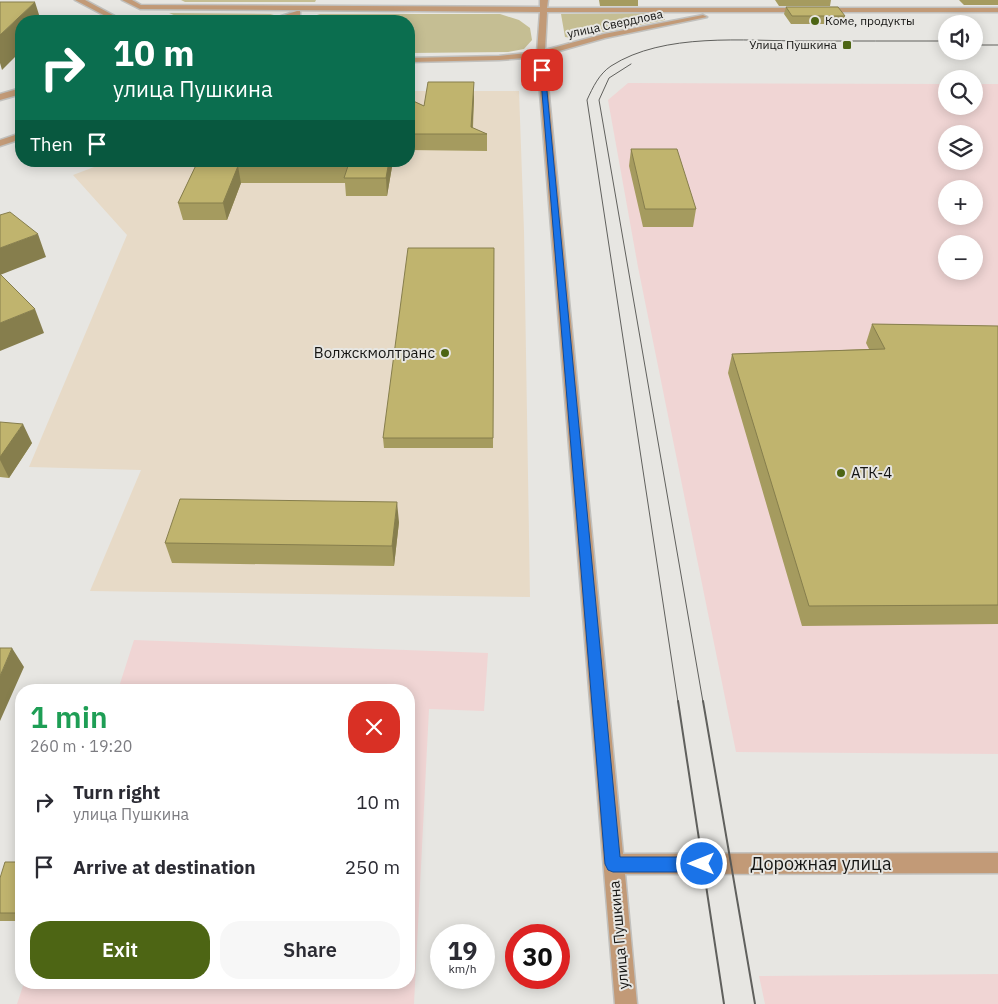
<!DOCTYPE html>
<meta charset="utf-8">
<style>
body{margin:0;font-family:"IBM Plex Sans",sans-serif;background:#f7f7f7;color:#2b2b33;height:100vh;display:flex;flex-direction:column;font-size:19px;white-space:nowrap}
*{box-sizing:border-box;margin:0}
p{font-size:16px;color:#7c7c81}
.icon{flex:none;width:28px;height:28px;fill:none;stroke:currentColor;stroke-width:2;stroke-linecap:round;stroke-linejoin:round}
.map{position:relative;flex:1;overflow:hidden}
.side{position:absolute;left:15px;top:684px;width:400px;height:305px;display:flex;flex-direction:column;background:#fff;border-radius:20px;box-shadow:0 2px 12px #0003}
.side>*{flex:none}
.guide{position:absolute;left:15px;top:15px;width:400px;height:152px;border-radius:20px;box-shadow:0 2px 12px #0003;background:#0b6e4f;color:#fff;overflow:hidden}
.controls{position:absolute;left:938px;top:15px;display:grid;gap:10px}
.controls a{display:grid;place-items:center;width:45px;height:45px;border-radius:50%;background:#fff;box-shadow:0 2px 12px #0003;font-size:25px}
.speed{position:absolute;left:430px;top:924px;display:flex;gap:10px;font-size:25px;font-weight:700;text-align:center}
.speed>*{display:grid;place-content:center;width:65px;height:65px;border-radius:50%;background:#fff;box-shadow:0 2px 12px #0003;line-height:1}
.speed small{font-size:12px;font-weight:400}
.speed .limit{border:8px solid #d22;background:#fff;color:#111}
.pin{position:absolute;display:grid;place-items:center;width:42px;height:42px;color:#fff;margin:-21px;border-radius:10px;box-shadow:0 2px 8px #0006}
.me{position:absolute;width:55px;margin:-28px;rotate:270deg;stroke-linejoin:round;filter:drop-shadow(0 0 4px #0008)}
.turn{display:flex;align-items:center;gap:18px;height:105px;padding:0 15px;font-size:22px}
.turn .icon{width:65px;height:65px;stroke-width:2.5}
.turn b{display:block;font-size:35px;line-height:42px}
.then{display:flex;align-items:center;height:48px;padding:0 15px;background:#0003;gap:10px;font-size:19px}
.round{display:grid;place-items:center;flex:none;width:52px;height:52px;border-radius:20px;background:#f7f7f7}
.head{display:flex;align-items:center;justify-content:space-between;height:85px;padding:0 15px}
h1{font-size:30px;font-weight:600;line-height:38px;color:#1e9e55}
.button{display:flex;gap:10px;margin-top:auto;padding:10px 15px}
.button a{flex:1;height:58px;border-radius:20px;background:#4d6514;color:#fff;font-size:20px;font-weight:600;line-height:58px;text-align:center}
.button a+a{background:#f7f7f7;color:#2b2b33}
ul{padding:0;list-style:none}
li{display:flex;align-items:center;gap:15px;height:65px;padding:0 15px}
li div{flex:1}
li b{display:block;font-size:19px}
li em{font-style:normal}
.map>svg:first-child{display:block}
.commercial{fill:#e7dac7}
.industrial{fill:#f0d5d4;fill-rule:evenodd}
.green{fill:#c5be93}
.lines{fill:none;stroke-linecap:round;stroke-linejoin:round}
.minor-casing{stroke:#c1c0bd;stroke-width:3}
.minor{fill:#c29a77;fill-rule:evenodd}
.tram-far1{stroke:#60605d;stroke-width:1}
.tram{stroke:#60605d;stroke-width:2}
.wall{fill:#a59b5f}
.shaded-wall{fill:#867e4d}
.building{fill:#c0b46e;stroke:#867e4d}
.route{fill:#1a73e8;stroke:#114b97}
.poi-dot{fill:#4d6514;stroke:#e7e6e2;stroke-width:2}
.labels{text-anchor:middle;stroke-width:4;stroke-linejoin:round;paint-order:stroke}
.far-poi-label{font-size:12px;fill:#151513;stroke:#e7e6e2;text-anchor:start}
.far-street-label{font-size:12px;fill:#151513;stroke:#e7e6e2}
.poi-label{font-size:15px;fill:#151513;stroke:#e7e6e2;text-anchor:end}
.street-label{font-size:15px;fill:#151513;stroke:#e7e6e2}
.near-street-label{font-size:18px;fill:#151513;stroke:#e7e6e2}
</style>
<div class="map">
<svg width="998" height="1004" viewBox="0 0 998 1004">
<rect width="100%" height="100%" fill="#e7e6e2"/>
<path class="commercial" d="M409 91H519L524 231 530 597 90 591 141 470 29 467 127 235 73 175 110 161H409Z"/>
<path class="industrial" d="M628 83 946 84V106H974V84H998V754L736 752 638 267 608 100ZM946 134H974V161H946ZM946 189H974V216H946ZM946 244H974V271H946Z
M134 640 488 653 484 711 429 709 414 1004H17L24 983 409 982V690H118Z
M998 974V1004H765L759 976Z"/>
<path class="green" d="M181 0H316L315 2H185Z
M169 13 274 14 247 21H188Z
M659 13 664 14 665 20 572 38 565 37 561 14Z
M320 14H500L519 20 530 28 532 40 524 49 508 52 409 53V21H298Z"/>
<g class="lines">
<defs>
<path id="minor" d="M75 0H85L124 21H115Z
M122 0H132L141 5 540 7V0H548L547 8H998V12H547L545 50 604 34 703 15 707 17 605 38 545 55 623 854 998 853V873L625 874 637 1004H615L537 57 499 60 409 62V58L499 56 537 52 540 12 140 9Z
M297 11H300V15L277 21H266Z
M21 88V94L0 100V94Z
M21 133V139L0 146V140Z"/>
</defs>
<use href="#minor" class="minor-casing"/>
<use href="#minor" class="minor"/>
<path class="tram-far1" d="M974 45H998
M631 64 609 78 599 100 703 702
M678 702 587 100C593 87 599 74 611 66 664 32 744 41 805 41 852 41 899 41 946 41"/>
<path class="tram" d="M678 701 724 1004
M703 701 755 1004"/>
</g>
<path class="wall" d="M599 0H638V6H600Z
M775 0H831L830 6H779Z
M959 0H998V5H964Z
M786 7 845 16 844 24H791L784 14Z
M474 98 473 128 487 134V151L409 150V99L424 106Z
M631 149 696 209 693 227H643L629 166Z
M198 161H393L387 196H346L345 183H241L227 220H183L178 203Z
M494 248 493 448H384L383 438Z
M872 324 998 326V624L802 626 728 373 732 354 869 349 866 343Z
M0 422 32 443 9 478 0 477Z
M399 522 394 566 172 563 165 543Z
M21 862V921H0V878Z"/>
<path class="shaded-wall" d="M35 2 41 21H21V51L2 70 0 63V35Z
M474 82V98L472 134 471 127Z
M389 161H393L387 196 386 178Z
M238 166 241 183 227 220 223 203Z
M38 234 46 257 0 275V248Z
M35 309 44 333 0 351V323Z
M23 424 32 443 9 478 0 460V457Z
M397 502 399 522 394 566 392 546Z
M12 648 24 667 0 721V676Z"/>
<path class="building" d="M0 2H35L0 35Z
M786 7H838L845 16H792Z
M428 82H474L471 127 487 134H409V99L424 106Z
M631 149H677L696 209H645Z
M198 161H389L386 178H344L348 166H238L223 203H178Z
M10 212 38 234 0 248V215Z
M408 248H494L493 438H383Z
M0 274 35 309 0 323Z
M872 324 998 326V605L809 606 732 354 885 349Z
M0 422 23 424 0 457Z
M180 499 397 502 392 546 165 543Z
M0 648H12L0 676Z
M5 862H21V913H0V878Z"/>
<path class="route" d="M540 68 545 70 620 857H702L708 859 710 864 708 870 702 872H613L608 870 605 864Z"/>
<g class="poi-dot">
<circle cx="815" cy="21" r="5"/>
<rect x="842" y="40" width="10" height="10" rx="2.5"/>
<circle cx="445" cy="353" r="5"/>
<circle cx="841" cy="473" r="5"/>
</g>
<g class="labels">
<g class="far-poi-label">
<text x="825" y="25">Коме, продукты</text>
<text x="837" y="49" text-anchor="end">Улица Пушкина</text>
</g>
<g class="far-street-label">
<text transform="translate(615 24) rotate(-12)" y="4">улица Свердлова</text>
</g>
<g class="poi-label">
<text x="435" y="358">Волжскмолтранс</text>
<text x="851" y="478" text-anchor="start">АТК-4</text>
</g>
<g class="street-label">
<text transform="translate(619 935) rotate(-95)" y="5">улица Пушкина</text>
</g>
<g class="near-street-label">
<text x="821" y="870">Дорожная улица</text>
</g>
</g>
</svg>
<div class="controls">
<a><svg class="icon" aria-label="sound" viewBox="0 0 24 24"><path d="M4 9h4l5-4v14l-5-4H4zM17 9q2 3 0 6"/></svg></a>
<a><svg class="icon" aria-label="search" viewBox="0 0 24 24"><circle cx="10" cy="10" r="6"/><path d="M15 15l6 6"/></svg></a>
<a><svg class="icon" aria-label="layers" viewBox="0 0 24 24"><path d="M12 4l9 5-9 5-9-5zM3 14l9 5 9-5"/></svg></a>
<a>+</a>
<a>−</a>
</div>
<div class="speed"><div>19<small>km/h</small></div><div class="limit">30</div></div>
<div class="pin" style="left:542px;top:70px;background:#d93025"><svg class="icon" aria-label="arrive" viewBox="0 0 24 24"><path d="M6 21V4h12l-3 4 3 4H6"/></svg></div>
<svg class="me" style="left:702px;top:864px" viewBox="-20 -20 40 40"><circle r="17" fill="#1a73e8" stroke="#fff" stroke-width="3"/><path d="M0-11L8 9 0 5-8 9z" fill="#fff"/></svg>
<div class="guide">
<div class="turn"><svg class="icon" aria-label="right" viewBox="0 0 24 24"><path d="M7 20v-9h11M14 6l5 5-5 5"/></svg><div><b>10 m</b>улица Пушкина</div></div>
<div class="then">Then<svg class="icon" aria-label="arrive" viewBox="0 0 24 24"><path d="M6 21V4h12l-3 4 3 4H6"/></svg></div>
</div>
<section class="side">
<div class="head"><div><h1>1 min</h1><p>260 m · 19:20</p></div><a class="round" style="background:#d93025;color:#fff"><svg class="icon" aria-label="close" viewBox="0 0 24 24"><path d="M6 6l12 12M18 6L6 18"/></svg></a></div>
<ul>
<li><svg class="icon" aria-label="right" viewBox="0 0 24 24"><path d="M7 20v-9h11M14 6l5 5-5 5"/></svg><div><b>Turn right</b><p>улица Пушкина</p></div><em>10 m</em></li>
<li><svg class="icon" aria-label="arrive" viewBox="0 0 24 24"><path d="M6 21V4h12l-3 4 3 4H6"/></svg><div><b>Arrive at destination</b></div><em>250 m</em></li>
</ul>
<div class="button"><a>Exit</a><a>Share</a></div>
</section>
</div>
